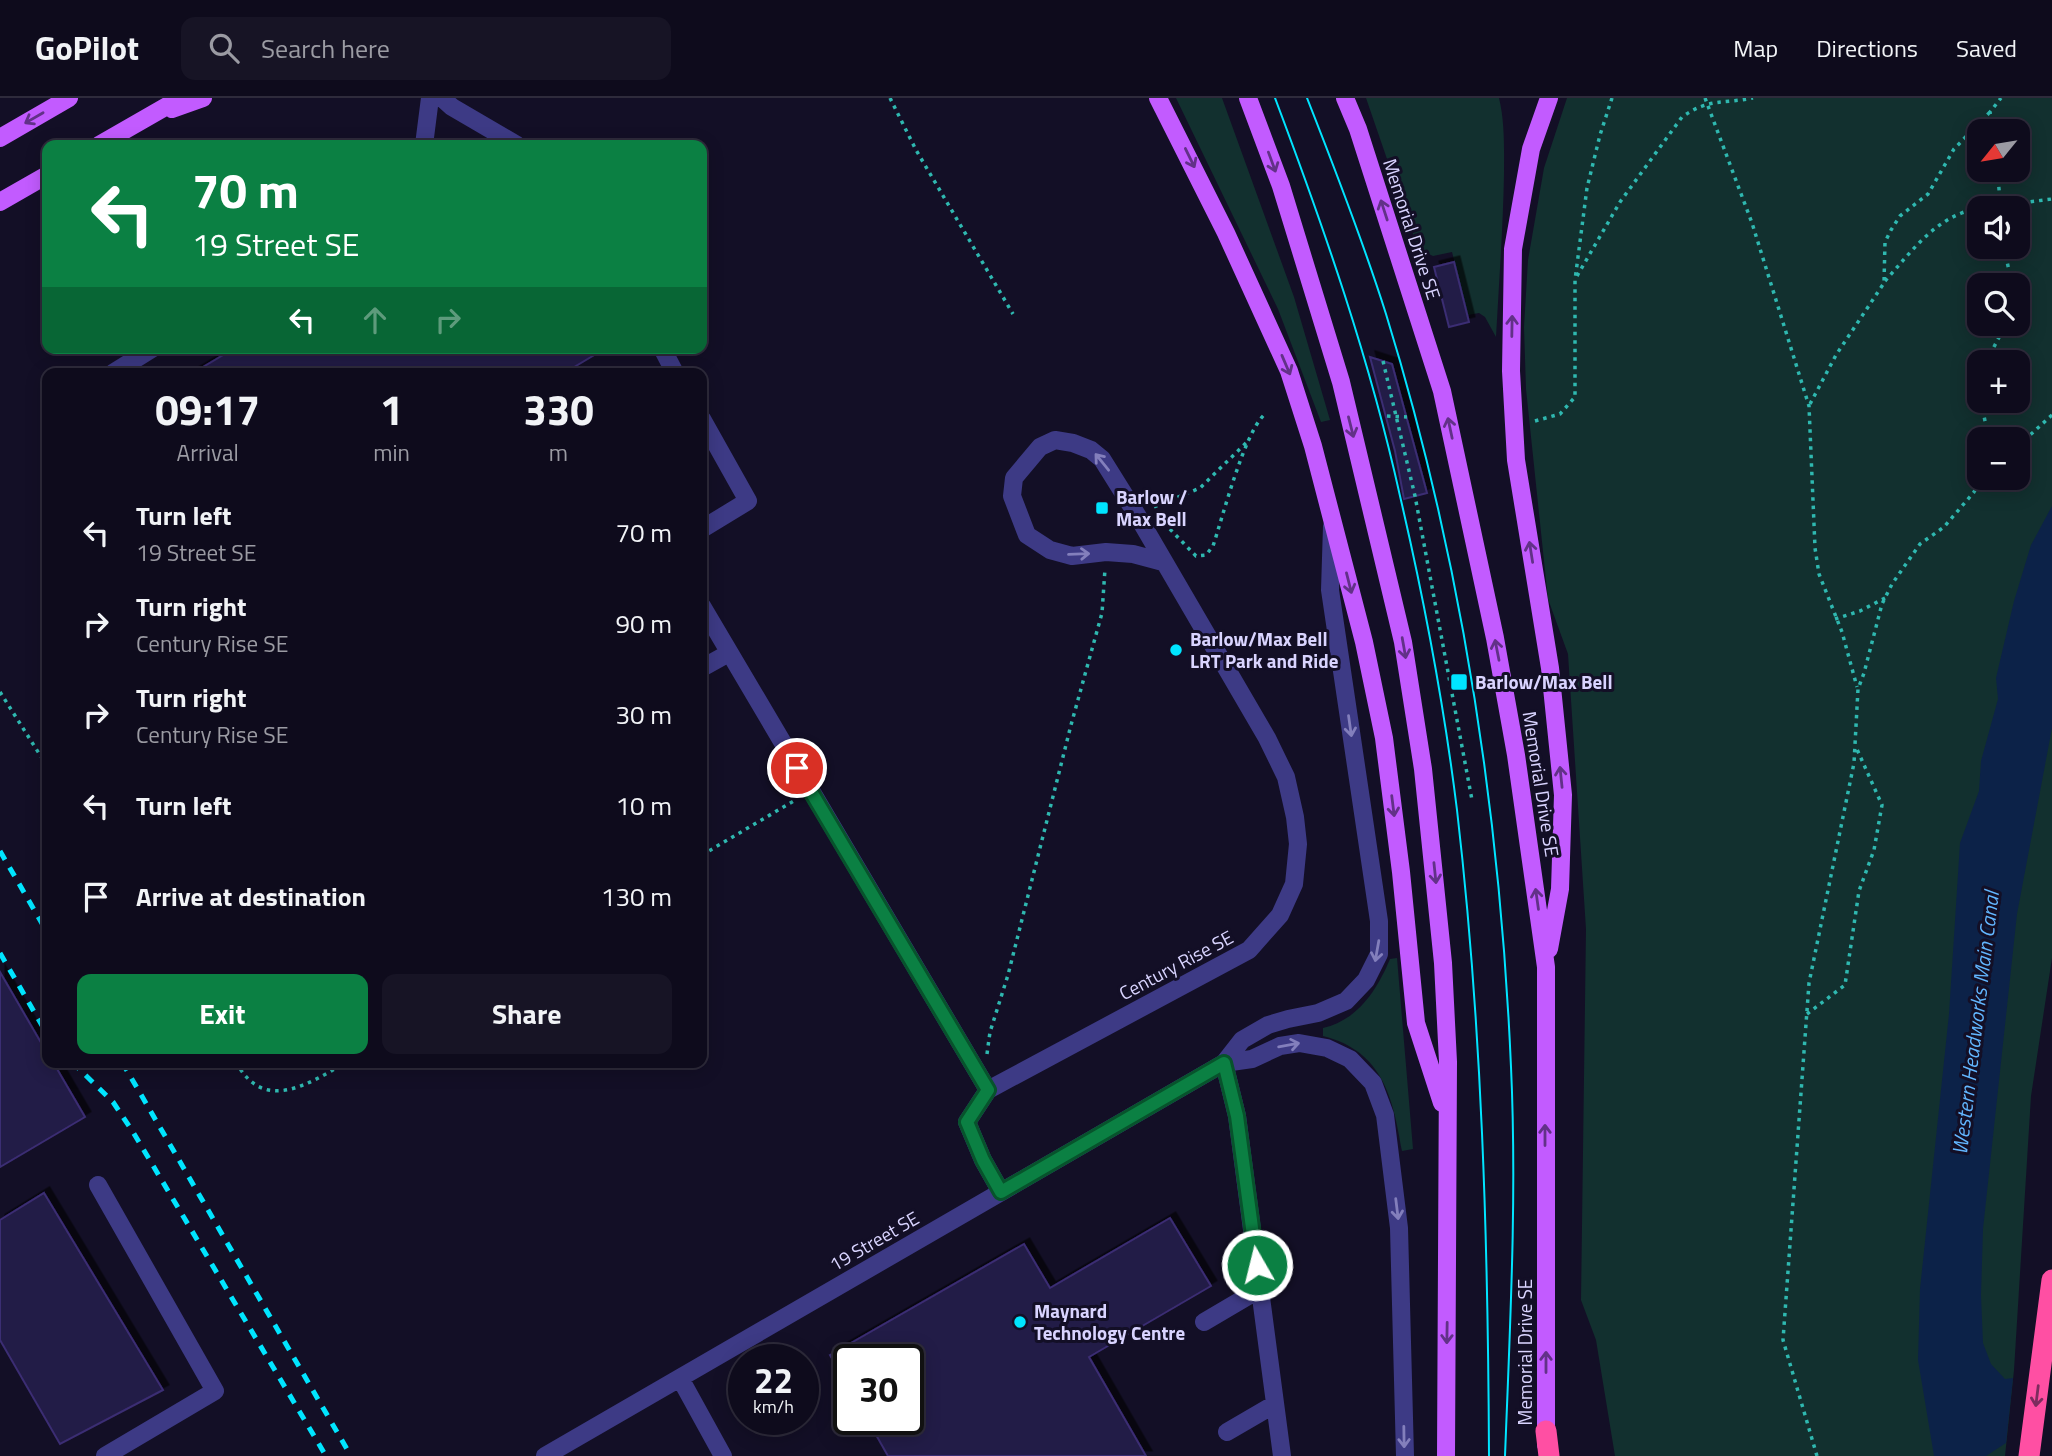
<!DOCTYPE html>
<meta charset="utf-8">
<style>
body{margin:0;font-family:"Titillium Web",sans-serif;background:#171425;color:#f1f3f6;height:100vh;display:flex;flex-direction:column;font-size:26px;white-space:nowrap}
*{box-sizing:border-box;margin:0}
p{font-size:23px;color:#9b9ba3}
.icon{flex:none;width:38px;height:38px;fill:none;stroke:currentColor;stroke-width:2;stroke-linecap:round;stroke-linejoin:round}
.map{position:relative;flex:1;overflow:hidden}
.details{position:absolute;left:42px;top:270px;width:665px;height:700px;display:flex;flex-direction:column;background:#0e0b1c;border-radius:14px;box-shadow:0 4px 18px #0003,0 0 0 2px #2e2b3b}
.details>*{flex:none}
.hud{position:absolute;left:42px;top:42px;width:665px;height:214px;border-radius:14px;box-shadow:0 4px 18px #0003,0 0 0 2px #2e2b3b;background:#0b8043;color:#fff;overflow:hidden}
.needle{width:46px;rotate:240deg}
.tools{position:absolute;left:1967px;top:21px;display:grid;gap:14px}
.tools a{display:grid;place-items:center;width:63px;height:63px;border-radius:14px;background:#0e0b1c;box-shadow:0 4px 18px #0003,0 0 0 2px #2e2b3b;font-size:35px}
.speed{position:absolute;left:728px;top:1246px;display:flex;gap:14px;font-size:35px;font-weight:700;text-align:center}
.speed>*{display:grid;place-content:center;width:91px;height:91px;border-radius:50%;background:#0e0b1c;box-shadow:0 4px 18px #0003,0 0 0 2px #2e2b3b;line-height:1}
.speed small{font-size:18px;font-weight:400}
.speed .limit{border:4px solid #111;border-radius:10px;background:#fff;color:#111}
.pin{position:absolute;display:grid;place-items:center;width:60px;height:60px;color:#fff;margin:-30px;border:4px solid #fff;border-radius:50%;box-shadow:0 2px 7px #0007}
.me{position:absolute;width:77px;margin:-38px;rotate:352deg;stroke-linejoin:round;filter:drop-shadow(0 0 5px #0008)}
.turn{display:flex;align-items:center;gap:24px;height:147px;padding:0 35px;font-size:32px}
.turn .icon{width:91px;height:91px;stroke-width:2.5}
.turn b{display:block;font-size:49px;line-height:60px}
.lanes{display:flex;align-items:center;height:66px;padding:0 35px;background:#0003;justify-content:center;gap:35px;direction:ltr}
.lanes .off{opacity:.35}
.eta{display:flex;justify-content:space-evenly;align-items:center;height:119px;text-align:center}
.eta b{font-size:42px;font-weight:700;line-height:49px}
.primary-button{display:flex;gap:14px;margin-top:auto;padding:14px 35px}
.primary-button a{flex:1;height:80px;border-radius:14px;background:#0b8043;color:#fff;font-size:28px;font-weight:700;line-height:80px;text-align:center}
.primary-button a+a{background:#171425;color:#f1f3f6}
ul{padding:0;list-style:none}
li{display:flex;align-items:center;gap:21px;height:91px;padding:0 35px}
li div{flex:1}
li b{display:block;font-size:26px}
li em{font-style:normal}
header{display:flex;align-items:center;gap:42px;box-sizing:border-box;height:98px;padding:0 35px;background:#0e0b1c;border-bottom:2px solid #2e2b3b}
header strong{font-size:33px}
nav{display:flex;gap:38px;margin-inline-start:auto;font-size:24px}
.search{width:490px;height:63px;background:#171425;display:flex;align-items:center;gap:18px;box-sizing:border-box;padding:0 24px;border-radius:14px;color:#9b9ba3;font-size:26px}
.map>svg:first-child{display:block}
.green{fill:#12302f;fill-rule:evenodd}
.water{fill:#0c2248}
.building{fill:#241b47;stroke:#3b2d73;stroke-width:2;filter:url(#shadow)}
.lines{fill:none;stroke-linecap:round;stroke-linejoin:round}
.path{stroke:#2fb8b0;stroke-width:3.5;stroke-dasharray:3.5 5;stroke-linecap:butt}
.minor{stroke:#3d3a85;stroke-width:18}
.major{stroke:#c25bff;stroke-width:18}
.highway{stroke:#ff4fa3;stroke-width:21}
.tram{stroke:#00e5ff;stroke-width:2}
.rail{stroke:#00e5ff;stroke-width:5;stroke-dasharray:10 9;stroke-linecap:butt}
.oneway{stroke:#623188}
.oneway2{stroke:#837fbc}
.oneway3{stroke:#7d2c5e}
.route-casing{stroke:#07532c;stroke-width:18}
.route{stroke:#0b8043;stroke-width:12}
.poi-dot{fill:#00e5ff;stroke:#130f26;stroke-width:2.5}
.labels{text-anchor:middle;stroke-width:6;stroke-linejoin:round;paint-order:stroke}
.street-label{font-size:19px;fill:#d9d4ff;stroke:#130f26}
.poi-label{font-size:19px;font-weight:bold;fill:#d9d4ff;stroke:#130f26;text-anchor:start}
.water-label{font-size:21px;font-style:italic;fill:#62b6ff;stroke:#130f26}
</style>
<header>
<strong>GoPilot</strong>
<div class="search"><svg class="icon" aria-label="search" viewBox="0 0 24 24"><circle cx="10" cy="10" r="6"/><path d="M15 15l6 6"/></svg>Search here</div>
<nav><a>Map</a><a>Directions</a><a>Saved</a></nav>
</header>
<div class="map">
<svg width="2052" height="1358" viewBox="0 0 2052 1358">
<defs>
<filter id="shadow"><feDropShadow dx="5.5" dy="-5.5" stdDeviation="0" flood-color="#0009"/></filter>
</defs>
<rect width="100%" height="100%" fill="#130f26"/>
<path class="green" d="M1176 0H1222L1294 199 1330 322 1321 324 1278 211Z
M1366 0H1499C1505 25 1504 50 1504 76 1503 130 1499 185 1496 239L1485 219 1479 215 1468 217 1452 154 1433 158 1418 151Z
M1567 0H2052V860L2031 998 2014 1272 2005 1358H1615L1596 1242 1581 1202 1586 831 1568 556 1548 501 1526 291 1524 229 1528 162 1544 70ZM1979 33H2018V72H1979ZM1979 110H2018V149H1979ZM1979 187H2018V226H1979ZM1979 264H2018V303H1979ZM1979 341H2018V380H1979Z
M1397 860 1413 1051 1402 1053C1393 1000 1383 953 1323 938V930C1358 922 1377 892 1390 861Z"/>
<path class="water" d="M2052 408V630L2017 816 1983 1131 1981 1197 1983 1245 1991 1266 2005 1281 2013 1280 2006 1345 1986 1358H1934L1918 1262 1920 1191 1949 916 1960 745 1979 693 1981 663 1998 601 1996 580 2014 503 2031 447Z"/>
<path class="building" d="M1454 164 1469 224 1449 229 1434 169Z
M235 250H606L564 275H193Z
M1370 259 1392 266 1427 395 1404 401 1395 353Z
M0 874 47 955V964H53L85 1019 0 1069Z
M44 1095 163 1292 60 1346 0 1242V1122Z
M1170 1120 1211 1188 1089 1259 1146 1358H888L867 1321H908V1262H849V1290L830 1257 1024 1146 1050 1190Z"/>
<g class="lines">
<path class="path" d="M890 0 916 52 1013 216
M1705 0 1752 125 1809 308 1815 450 1819 476 1842 534 1857 589
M1992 33 1990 14 2001 0
M1997 72 2001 110
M1980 110 2052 101
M2004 149 2012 187
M1577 178 1620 104 1682 19C1709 0 1723 6 1753 0
M1885 183C1913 152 1936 118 1979 110
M1383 263 1415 398 1472 702
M1986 264 2006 226
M1979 282V293
M1981 303 1986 328 1985 341
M1810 306 1836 257 1884 185 1885 144 1891 132 1900 118 1928 96 1954 51 1990 14
M1387 318 1407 319
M1535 323 1560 316 1575 299V182L1587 90 1600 37 1612 0
M2018 348 2052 317
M1154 409 1200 390 1248 343
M1164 425 1196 458 1206 457 1213 448C1223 418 1244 336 1264 317
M1835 521 1860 513 1885 500
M0 594 47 668
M702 757 797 701
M1807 916 1845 887 1859 793 1874 752 1882 707 1856 649
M987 956 990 934 1008 877 1071 627 1102 515 1105 471
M236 964C264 1016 308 986 347 964
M1817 1358 1783 1242 1809 885 1854 665 1858 591 1864 575 1882 506 1892 486 1920 446 1944 429 1974 394 1982 380"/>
<path class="minor" d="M442 0 452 9 517 47
M424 47 430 0
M662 250 675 275
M113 275 153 250
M702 321 748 403 702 431
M702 508 988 992
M702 570 729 555
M1224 965 1252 961 1280 948 1299 945 1327 950 1350 961 1373 985 1385 1017 1399 1130 1405 1358
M1224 965 1237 1018 1282 1358
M98 1087 215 1293 105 1358
M1001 1094 983 1062 967 1024 988 992 1249 852 1280 817 1294 786 1298 746 1295 719 1286 679 1267 640 1137 417 1102 361 1091 352 1073 345 1055 342 1040 349 1014 380 1012 398 1027 437 1050 452 1072 458 1106 454 1133 456 1163 464
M1204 1224 1260 1191
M680 1280 723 1358
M1227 1334 1275 1306
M545 1358 1224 965 1242 942 1268 927 1288 921 1318 915 1346 903 1366 882 1379 856V823L1330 492 1332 428"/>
<path class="major" d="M1158 0 1226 135 1289 273 1313 348 1364 544 1384 640 1401 774 1416 925 1442 1005
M1248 0 1281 88 1341 284 1403 544 1423 671 1443 865 1448 964 1446 1358
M1345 0 1358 31 1442 293 1495 540 1516 657 1546 869V1347
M1549 0 1531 51 1513 151 1511 273 1516 362 1550 570 1563 697 1560 791 1549 851
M172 11 203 0
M0 40 69 0
M99 47 181 0
M0 104 47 77"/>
<path class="highway" d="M1546 1333 1549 1358
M2029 1358 2052 1182"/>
<path class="tram" d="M1275 0C1324 130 1370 262 1400 398 1424 501 1444 607 1457 712 1482 927 1488 1143 1489 1358
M1307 0C1335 71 1363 143 1386 216 1461 459 1500 715 1511 969 1517 1098 1510 1228 1505 1358"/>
<path class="rail" d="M0 753 47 834
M0 855 47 936
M72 964 113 1004 133 1034 326 1358
M122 964 351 1358"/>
</g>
<defs><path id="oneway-shaft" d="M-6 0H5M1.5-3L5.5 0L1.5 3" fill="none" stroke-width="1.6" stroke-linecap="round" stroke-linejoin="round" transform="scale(1.75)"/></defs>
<g class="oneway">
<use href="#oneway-shaft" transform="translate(34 20) rotate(150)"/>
<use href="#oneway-shaft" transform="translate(1190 60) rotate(64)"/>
<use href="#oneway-shaft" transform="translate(1272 64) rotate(70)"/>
<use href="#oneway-shaft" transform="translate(1384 112) rotate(-108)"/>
<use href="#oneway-shaft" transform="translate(1512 228) rotate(-89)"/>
<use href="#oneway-shaft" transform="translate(1286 267) rotate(67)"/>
<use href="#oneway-shaft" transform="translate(1351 329) rotate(76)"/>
<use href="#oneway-shaft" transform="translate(1450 330) rotate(-102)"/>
<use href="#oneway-shaft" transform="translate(1531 454) rotate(-99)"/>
<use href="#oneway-shaft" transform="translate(1349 485) rotate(76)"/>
<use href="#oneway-shaft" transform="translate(1404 550) rotate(80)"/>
<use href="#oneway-shaft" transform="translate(1497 552) rotate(-101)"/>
<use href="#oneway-shaft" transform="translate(1561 679) rotate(-96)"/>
<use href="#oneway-shaft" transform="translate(1393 708) rotate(83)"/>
<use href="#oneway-shaft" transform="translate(1435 775) rotate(84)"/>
<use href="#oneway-shaft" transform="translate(1537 801) rotate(-98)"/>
<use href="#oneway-shaft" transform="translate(1545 1037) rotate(-90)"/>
<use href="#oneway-shaft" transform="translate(1447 1235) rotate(91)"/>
<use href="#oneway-shaft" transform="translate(1546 1264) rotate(-90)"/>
</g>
<g class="oneway2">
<use href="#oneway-shaft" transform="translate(1102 364) rotate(-129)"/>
<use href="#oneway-shaft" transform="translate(1079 456) rotate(-2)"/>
<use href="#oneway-shaft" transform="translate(1350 628) rotate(82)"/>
<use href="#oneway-shaft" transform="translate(1377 853) rotate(100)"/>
<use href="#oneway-shaft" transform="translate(1289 947) rotate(-10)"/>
<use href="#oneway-shaft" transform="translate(1397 1111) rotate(83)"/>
<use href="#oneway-shaft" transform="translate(1404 1339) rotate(89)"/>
</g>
<use class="oneway3" href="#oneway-shaft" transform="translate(2037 1298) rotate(97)"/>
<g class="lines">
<defs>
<path id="route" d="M797 670 988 992 967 1024 983 1062 1001 1094 1224 965 1237 1018 1257 1167"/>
</defs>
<use href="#route" class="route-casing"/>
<use href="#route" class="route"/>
</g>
<g class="poi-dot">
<rect x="1095" y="403" width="14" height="14" rx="3.5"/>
<circle cx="1176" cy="552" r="7"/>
<rect x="1450" y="575" width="18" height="18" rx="3.5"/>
<circle cx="1020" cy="1224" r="7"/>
</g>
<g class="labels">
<g class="street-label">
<text transform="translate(1412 131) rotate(72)" y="7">Memorial Drive SE</text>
<text transform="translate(1541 686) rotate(81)" y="7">Memorial Drive SE</text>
<text transform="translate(1176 867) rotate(-28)" y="7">Century Rise SE</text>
<text transform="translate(874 1143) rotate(-30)" y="7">19 Street SE</text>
<text transform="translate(1525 1254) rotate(-90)" y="7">Memorial Drive SE</text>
</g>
<g class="poi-label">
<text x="1116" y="406">Barlow /<tspan x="1116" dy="22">Max Bell</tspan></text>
<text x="1190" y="548">Barlow/Max Bell<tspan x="1190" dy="22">LRT Park and Ride</tspan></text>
<text x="1475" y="591">Barlow/Max Bell</text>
<text x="1034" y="1220">Maynard<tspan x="1034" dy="22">Technology Centre</tspan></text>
</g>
<g class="water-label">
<text transform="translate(1976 925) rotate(-83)" y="7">Western Headworks Main Canal</text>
</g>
</g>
</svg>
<div class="tools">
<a><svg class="needle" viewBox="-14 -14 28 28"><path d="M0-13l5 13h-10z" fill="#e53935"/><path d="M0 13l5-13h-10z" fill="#9b9ba3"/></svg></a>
<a><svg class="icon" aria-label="sound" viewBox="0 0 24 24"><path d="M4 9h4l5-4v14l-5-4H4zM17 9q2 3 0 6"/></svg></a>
<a><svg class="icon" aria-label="search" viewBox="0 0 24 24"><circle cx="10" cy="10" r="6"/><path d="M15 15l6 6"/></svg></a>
<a>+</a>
<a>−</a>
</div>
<div class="speed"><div>22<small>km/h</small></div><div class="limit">30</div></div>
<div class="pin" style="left:797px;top:670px;background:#d93025"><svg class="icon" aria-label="arrive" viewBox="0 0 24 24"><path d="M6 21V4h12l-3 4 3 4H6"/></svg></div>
<svg class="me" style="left:1257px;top:1167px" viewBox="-20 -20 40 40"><circle r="17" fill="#0b8043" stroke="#fff" stroke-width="3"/><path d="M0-11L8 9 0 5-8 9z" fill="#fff"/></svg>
<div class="hud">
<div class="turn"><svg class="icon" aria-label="left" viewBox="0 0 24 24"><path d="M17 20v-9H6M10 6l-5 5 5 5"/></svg><div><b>70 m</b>19 Street SE</div></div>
<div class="lanes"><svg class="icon" aria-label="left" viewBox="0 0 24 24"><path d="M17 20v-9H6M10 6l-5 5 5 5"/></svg><svg class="icon off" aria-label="ahead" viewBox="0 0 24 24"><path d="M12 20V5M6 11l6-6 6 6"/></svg><svg class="icon off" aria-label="right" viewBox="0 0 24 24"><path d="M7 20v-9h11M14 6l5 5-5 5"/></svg></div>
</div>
<section class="details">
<div class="eta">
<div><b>09:17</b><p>Arrival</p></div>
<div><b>1</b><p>min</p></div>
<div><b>330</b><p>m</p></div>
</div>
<ul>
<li><svg class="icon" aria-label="left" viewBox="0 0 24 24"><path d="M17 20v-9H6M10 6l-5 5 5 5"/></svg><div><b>Turn left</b><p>19 Street SE</p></div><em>70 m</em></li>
<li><svg class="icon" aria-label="right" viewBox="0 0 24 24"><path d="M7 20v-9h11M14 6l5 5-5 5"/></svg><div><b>Turn right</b><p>Century Rise SE</p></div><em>90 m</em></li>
<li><svg class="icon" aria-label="right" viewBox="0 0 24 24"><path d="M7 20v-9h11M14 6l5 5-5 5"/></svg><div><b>Turn right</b><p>Century Rise SE</p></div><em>30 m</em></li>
<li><svg class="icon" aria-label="left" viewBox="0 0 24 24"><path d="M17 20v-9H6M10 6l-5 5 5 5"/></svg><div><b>Turn left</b></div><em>10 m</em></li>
<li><svg class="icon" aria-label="arrive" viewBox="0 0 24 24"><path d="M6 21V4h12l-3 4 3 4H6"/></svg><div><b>Arrive at destination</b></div><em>130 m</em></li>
</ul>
<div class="primary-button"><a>Exit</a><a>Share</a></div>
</section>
</div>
